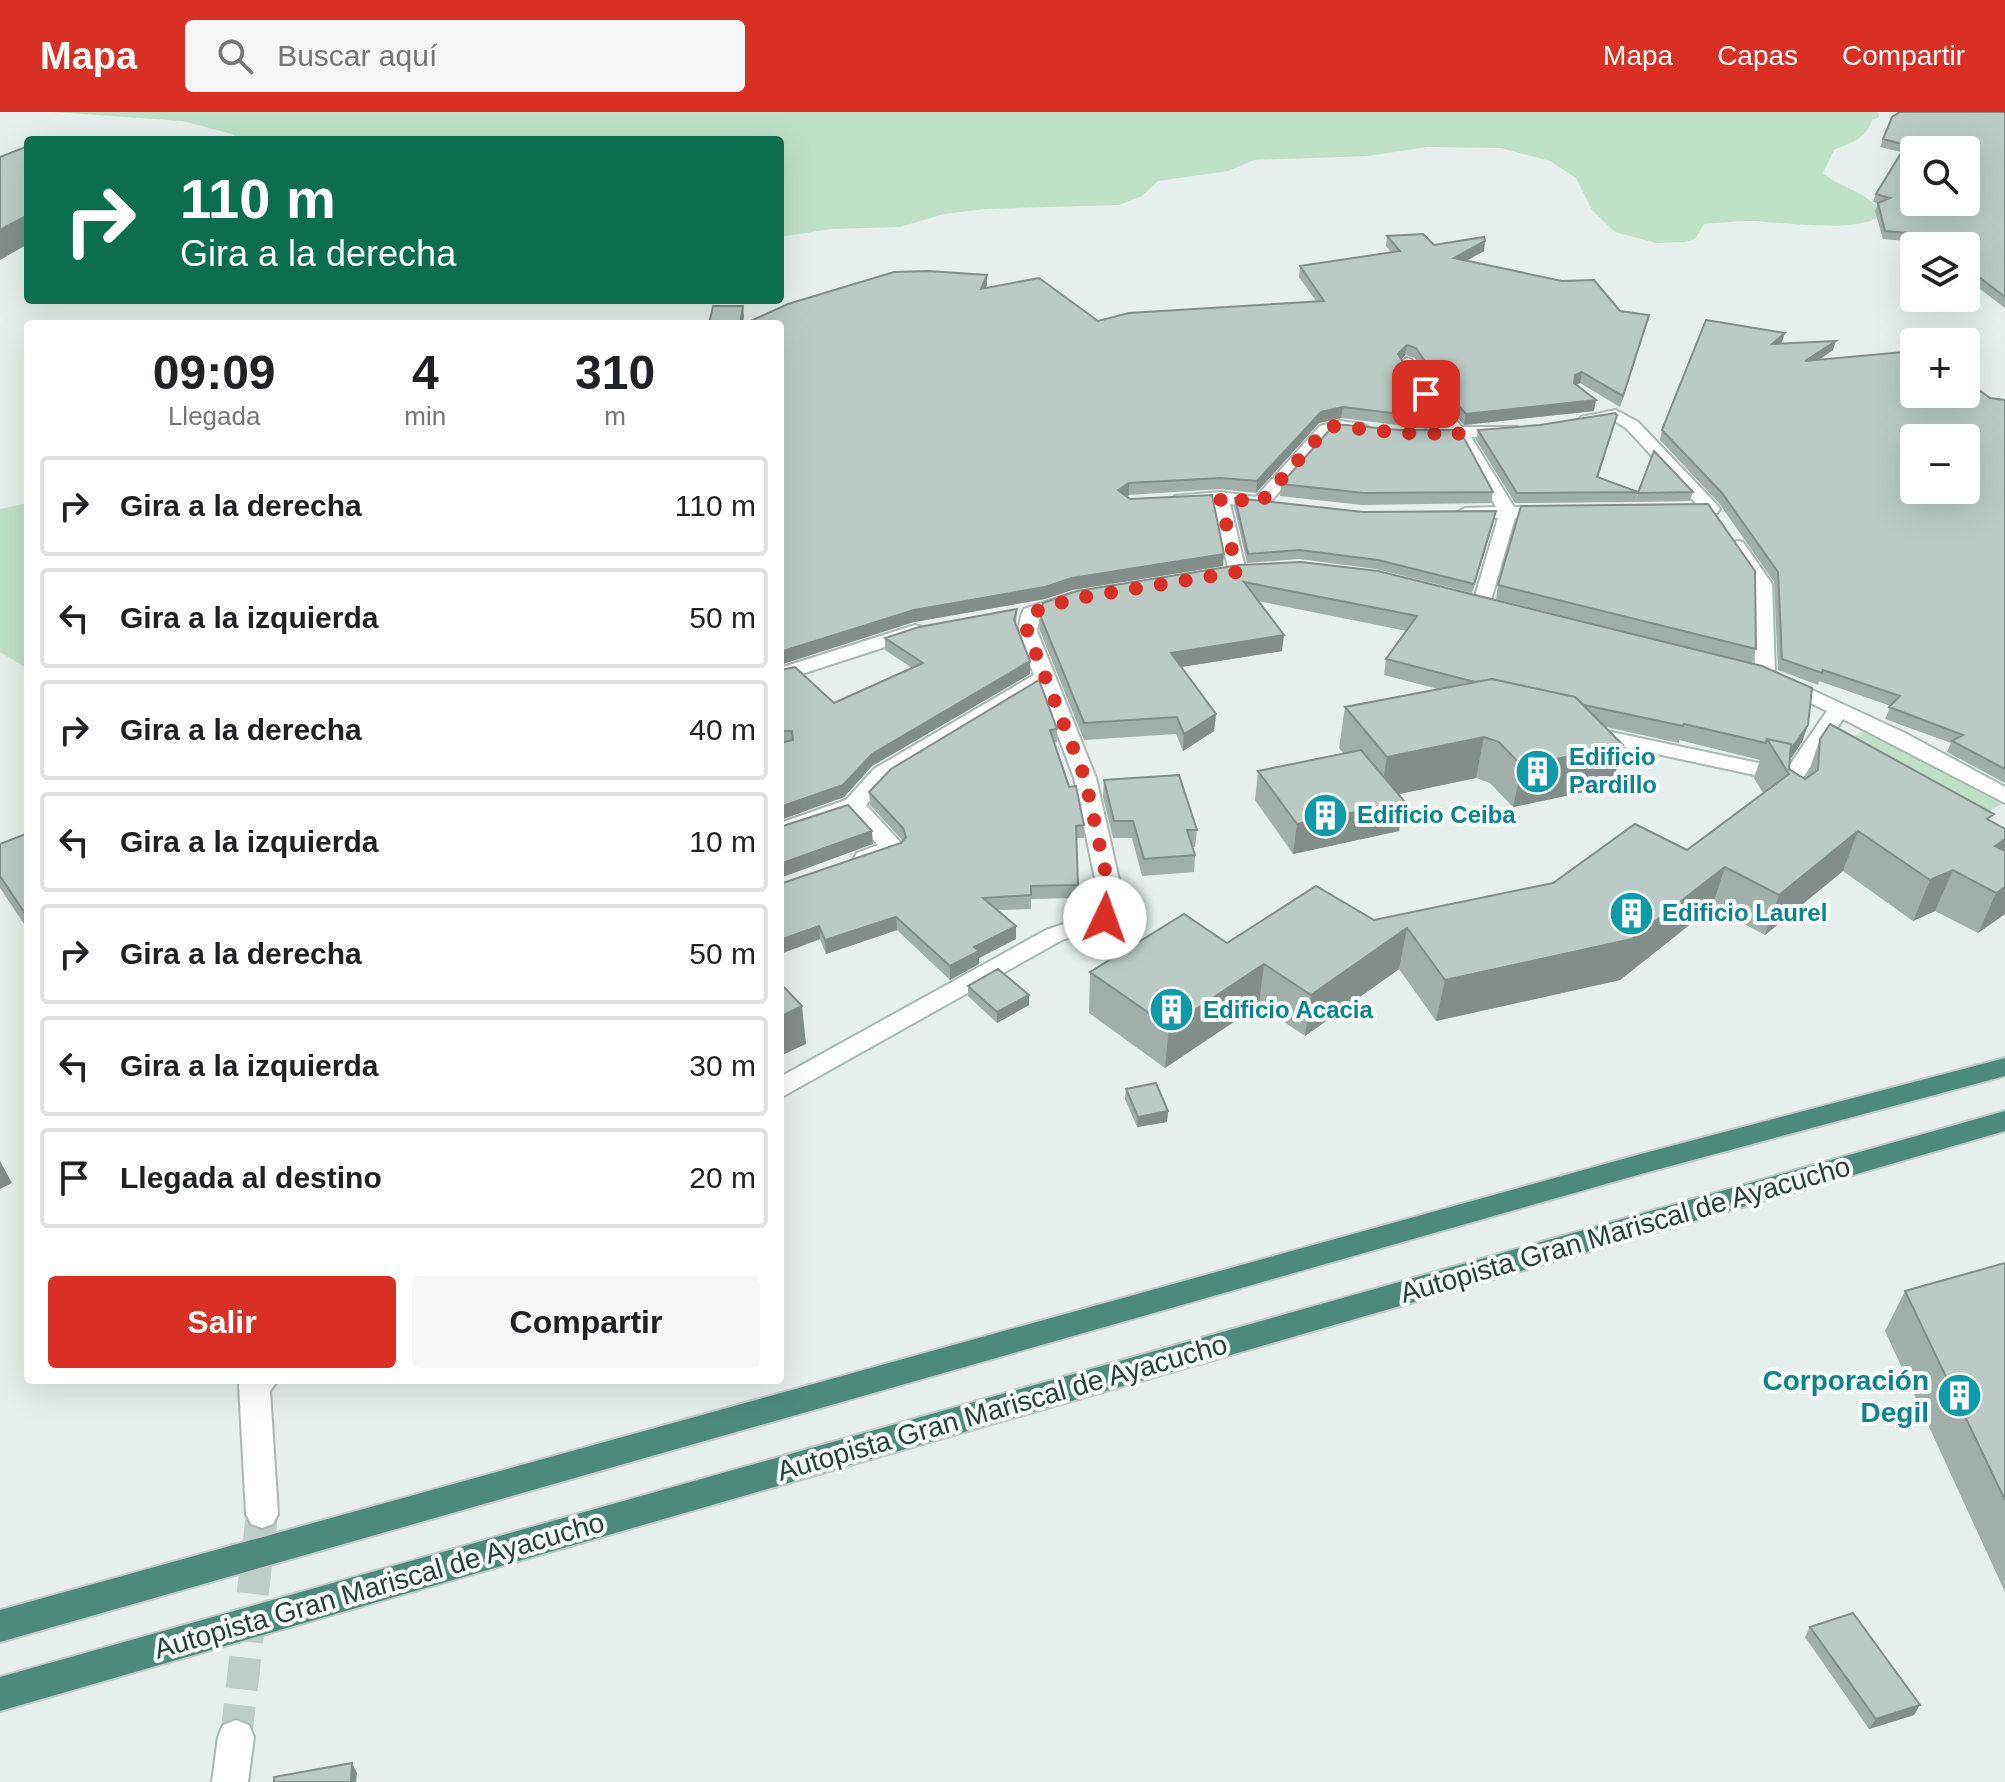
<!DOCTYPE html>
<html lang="es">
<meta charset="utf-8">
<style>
body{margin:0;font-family:Arial,sans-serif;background:#f6f6f6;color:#202124;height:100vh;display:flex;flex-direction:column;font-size:30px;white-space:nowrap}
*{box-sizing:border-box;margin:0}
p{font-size:26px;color:#757577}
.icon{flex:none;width:44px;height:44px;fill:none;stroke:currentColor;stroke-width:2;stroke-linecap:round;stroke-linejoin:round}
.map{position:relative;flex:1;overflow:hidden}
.drawer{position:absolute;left:24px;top:208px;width:760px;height:1064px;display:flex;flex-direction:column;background:#fff;border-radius:8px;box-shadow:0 8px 32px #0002}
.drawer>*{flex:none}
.top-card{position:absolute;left:24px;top:24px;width:760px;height:168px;border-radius:8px;box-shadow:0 8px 32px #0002;background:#0b6e4f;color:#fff;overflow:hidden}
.buttons{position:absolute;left:1900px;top:24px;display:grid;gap:16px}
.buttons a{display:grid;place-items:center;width:80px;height:80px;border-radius:8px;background:#fff;box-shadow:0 8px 32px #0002;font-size:40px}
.pin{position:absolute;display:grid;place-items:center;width:68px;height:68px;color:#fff;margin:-34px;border-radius:16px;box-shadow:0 4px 12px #0006}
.me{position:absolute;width:88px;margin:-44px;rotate:3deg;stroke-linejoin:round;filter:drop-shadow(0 0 6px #0008)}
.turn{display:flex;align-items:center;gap:28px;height:168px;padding:0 24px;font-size:36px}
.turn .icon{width:104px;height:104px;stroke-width:2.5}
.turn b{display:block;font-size:56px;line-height:68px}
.eta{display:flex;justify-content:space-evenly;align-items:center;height:136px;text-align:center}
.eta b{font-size:48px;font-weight:700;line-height:56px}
.primary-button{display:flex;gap:16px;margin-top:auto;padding:16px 24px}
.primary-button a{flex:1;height:92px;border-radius:8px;background:#d93025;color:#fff;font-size:32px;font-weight:700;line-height:92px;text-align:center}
.primary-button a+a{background:#f6f6f6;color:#202124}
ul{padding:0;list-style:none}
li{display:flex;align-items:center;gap:24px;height:100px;margin:0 16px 12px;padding:0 8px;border:4px solid #e0e0e0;border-radius:8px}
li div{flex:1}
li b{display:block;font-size:30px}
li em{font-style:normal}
header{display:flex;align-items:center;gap:48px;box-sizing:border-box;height:112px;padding:0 40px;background:#d93025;color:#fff}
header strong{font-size:38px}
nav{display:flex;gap:44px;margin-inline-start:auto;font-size:28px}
.search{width:560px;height:72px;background:#f6f6f6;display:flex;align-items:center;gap:20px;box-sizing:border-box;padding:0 28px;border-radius:8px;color:#757577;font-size:30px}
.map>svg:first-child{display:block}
.green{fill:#bfe0c8}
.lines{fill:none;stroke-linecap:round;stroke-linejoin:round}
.minor-tunnel{stroke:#bfccc8;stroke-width:32;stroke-dasharray:32 16;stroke-linecap:butt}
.minor-casing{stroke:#a8b8b2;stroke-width:4}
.trunk-casing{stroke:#c2cac8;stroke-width:4}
.minor{fill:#fff;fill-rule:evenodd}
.trunk{fill:#4c8a7c;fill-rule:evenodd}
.wall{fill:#a1aea9}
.shaded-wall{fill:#838d89}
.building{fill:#bbcac4;stroke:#838d89;stroke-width:2;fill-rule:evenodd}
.route{stroke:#d93025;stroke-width:14;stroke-dasharray:0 25.2}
.labels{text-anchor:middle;stroke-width:8;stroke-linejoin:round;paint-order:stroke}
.culture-label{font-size:24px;font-weight:bold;fill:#0d838f;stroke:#f7fbf9;text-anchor:start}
.near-street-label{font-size:28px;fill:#24423a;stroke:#f7fbf9}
.near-culture-label{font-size:28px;font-weight:bold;fill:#0d838f;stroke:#f7fbf9;text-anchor:end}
</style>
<header>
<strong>Mapa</strong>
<div class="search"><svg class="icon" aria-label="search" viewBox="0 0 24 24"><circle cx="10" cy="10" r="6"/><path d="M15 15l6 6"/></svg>Buscar aquí</div>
<nav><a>Mapa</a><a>Capas</a><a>Compartir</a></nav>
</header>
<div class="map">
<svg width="2005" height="1670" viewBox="0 0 2005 1670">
<rect width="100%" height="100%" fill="#e6efeb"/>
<path class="green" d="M53 0H1878L1879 5 1872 8C1866 27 1851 31 1834 38L1823 61C1841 77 1874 81 1880 103 1859 123 1778 109 1748 109 1734 109 1719 111 1704 112L1695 127 1685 130 1656 131 1615 120 1592 98 1576 66 1550 49 1501 36 1427 35 1368 44 1254 48 1228 59 1158 69 1142 84 1119 93 986 97 944 102 900 115 831 117 780 125V28H241L232 22 182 9Z
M28 391V557L0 540V397Z
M1868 617 2002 692 1944 724 1809 647Z"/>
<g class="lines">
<path class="minor-tunnel" d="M236 1625 262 1402"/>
<defs>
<path id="minor" d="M1407 246 1412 248 1439 290 1462 315H1517L1519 318 1511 323 1471 325 1514 395H1552L1561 400 1552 405 1515 406 1489 495 1482 497 1473 491 1498 406H1465L1456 401 1465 396 1496 395 1465 338 1454 326 1427 327 1419 322 1427 317 1445 316 1427 296 1399 251Z
M1616 298 1638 310 1717 393 1720 397 1717 401H1705L1626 316 1613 308 1587 313 1579 308 1581 305Z
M1339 309 1363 312 1371 317 1363 322 1332 321 1271 389 1270 396 1230 392 1246 460 1244 464H1230L1213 391 1175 392 1172 388 1175 384 1220 380 1256 385 1320 314Z
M1737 429 1743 430 1772 472 1775 563 1765 569 1755 563 1754 472 1728 434Z
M1073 481 1080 483 1082 487 1080 491 1040 504 1037 519 1096 666 1122 781C1122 793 1120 801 1113 811L1062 828 780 986V965L1046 818 1096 801 1098 781 1074 666 1040 576 890 667 866 693 901 731 904 736 901 741 865 753 857 751 854 746 857 741 878 733 850 702 780 725V711L846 688 874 657 1034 563C1026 540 1012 520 1024 497Z
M915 513 922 515 925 519 922 523 780 569V556Z
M1782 564 1905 621 2005 675V691L1843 607 1800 670 1792 671 1587 627 1577 621 1587 615 1787 657 1827 599 1775 574 1772 570Z
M241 1268H278L270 1279 278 1402 273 1412 262 1416 251 1412 246 1402 239 1273Z
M236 1608 249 1613 254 1625 248 1670H212L218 1625 223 1613Z"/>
<path id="trunk" d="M2005 946V964L1641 1062 0 1530V1498L1641 1042Z
M2005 999V1019L0 1599V1565Z"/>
</defs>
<use href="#minor" class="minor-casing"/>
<use href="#trunk" class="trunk-casing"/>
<use href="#minor" class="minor"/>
<use href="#trunk" class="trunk"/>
</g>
<path class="wall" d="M2005 0V196L1972 171H1966V134L1883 127 1875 99 1878 91 1873 90 1876 82 1901 40 1880 35 1883 27Z
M1387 124 1434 133 1484 139 1466 149 1620 199 1646 214 1620 295 1580 271 1576 273 1594 299 1464 313 1441 288 1415 246 1405 243 1402 247 1426 287 1440 302 1438 313H1397L1341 306 1319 311 1256 381 1220 377 1129 383 1126 385 1223 454 1072 478 1045 487 914 510 987 163V173L986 176 1098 209 1316 189 1299 165 1300 154 1391 140 1386 134Z
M1785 221 1781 231 1833 238 1819 248 1914 282 2005 288V671L1947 640 1951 631 1885 607 1891 594 1819 569 1818 573 1778 558 1774 470 1719 391 1660 328 1662 318Z
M1617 303 1598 366 1638 380 1635 390 1515 391 1476 328 1478 318 1540 313Z
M1399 318 1493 380 1491 391 1362 393 1280 384 1281 372Z
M1693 380 1690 389 1635 390 1638 381Z
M1235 386 1363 400 1494 408 1472 481 1376 457 1299 447 1247 451 1234 394Z
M1301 450 1802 630 1790 647 1789 657 1806 667 1820 627 1991 710 2005 802 1978 821 1935 799 1913 809 1843 759 1765 823 1712 795 1620 868 1436 909 1399 857 1305 924 1259 893 1165 956 1089 901 1090 860 1227 831 1374 808 1553 771 1687 738 1763 681 1754 666 1760 648 1679 628V631L1606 615 1612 674 1513 695 1490 671 1476 666 1398 682 1399 719 1293 742 1255 688 1258 659 1343 641 1339 636 1345 595 1438 577 1384 563 1386 547 1407 519 1258 489 1282 539 1181 555 1216 602 1214 619 1183 639 1176 622 1084 628 1040 519V503Z
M1498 473 1756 537 1752 551 1496 487Z
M1017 497 1016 512 1030 562 872 654 844 685 780 708V558L834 591 912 556 885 538V526Z
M1039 568 1057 617V630H1054L1084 713V726H1076L1078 786 1031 787V797L997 798 1016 827 979 846V852L950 868 897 818 826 842 820 827 780 842 903 729 870 693 869 680Z
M1104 668 1197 718 1195 735H1192L1195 743 1194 760 1142 764 1132 726H1113L1103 685Z
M28 721V818L0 776V732Z
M968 874 1029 893 997 911 968 884Z
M1126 977 1168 999 1167 1010 1137 1015 1125 987Z
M2005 1151V1480L1885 1219 1905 1179Z
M1810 1515 1914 1603 1869 1617 1805 1525Z"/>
<path class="shaded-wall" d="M28 103V132L0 148V118Z
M1485 129 1484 139 1453 156 1454 146Z
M987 163V173L981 187V177Z
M743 194 744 204 743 212H740Z
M1649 203 1646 214 1620 295 1623 284Z
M1785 221 1782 230 1770 241 1772 232Z
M1836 229 1833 238 1802 259 1805 249Z
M1407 233 1405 243 1396 253 1398 242Z
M1582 260 1580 271 1573 274 1575 263Z
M1596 288 1594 299 1464 313 1466 302Z
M1343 295 1341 306 1319 311 1256 381 1257 369 1321 300Z
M1129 371V383L1117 390 1118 378Z
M1496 399 1494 408 1472 481 1474 472Z
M1224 442 1223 454 1072 478 1045 487 914 510 780 553V540L914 498 1072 466Z
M1284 523 1282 539 1169 557 1171 541Z
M1030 549V562L872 654 844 685 780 708V695Z
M1216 602 1214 619 1183 639 1184 622Z
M1808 613 1802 630 1786 654 1791 637Z
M1484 625 1476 666 1380 686 1387 645Z
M1623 633 1612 674 1513 695 1522 654Z
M1405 690 1399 719 1293 742 1297 712Z
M872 719 873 732 780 766V752Z
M1858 719 1843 759 1765 823 1779 783Z
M2005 727V740L1995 734Z
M1725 755 1712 795 1620 868 1436 909 1445 868Z
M1953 758 1935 799 1913 809 1930 768Z
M2005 775V802L1978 821 1996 781Z
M896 805 897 818 826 842 825 828Z
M819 814 820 827 780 842V828Z
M1016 814V827L979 846V852L950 868V854L974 835Z
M1407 816 1399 857 1305 924 1311 883Z
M1264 852 1259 893 1165 956 1169 915Z
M1029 883V893L997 911V900Z
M802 894 806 932 780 944V905Z
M1168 999 1167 1010 1137 1015 1138 1005Z
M0 1049 12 1071 0 1077Z
M1920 1593 1914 1603 1869 1617 1876 1607Z
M352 1651 357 1661 356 1670H351Z"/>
<path class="building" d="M1900 0H2005V185L1975 162H1966V134H1955L1969 126 1885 119 1878 91 1890 86 1876 82 1906 33 1883 27 1892 5ZM1914 38H1966V90H1914Z
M28 34V103L0 118V45Z
M1423 122 1434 133 1484 125 1485 129 1454 146 1562 169 1594 168 1620 199 1649 203 1623 284 1582 260 1575 263 1574 271 1596 288 1466 302 1443 277 1416 236 1407 233 1398 242 1426 287 1440 302H1399L1343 295 1321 300 1257 369 1221 366 1129 371 1118 378 1130 387 1212 383 1224 442 1072 466 1045 475 914 498 780 540V212H744L788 192 894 160 928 159 987 163 981 177 1039 166 1098 209 1129 201 1324 189 1300 154 1400 139 1387 124Z
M713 194H743L740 212H709Z
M1706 208 1785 221 1772 232 1836 229 1805 249 1914 239V282H1966V274L1968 275H1975L1990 286 2005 288V657L1952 629 1963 623 1889 595 1900 584 1823 558 1822 561 1782 547 1778 460 1722 381 1662 318ZM1914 326H1966V378H1914Z
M1615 301 1617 303 1597 365 1638 380 1517 381 1478 318 1540 313Z
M1335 312 1399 318H1455L1465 328 1493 380 1364 381 1281 372Z
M1654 339 1693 380 1638 381Z
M1235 386 1363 400 1496 399 1474 472 1378 448 1300 438 1248 442Z
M1708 392 1755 459 1756 537 1498 473 1521 394Z
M1301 450 1378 459 1762 554 1812 576 1808 613 1791 637V632L1767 627 1766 631 1684 612 1683 614 1584 593 1575 585 1492 567 1475 570 1386 547 1417 504 1244 470 1284 523 1171 541 1216 602 1184 622 1177 605 1084 611 1040 503 1043 491 1077 479 1239 453Z
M1017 497 1014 508 1030 549 872 642 843 673 780 695V631L793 628 792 619H780V558L795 555 834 591 923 551 885 526 919 515Z
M1492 567 1575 585 1623 633 1522 654 1499 630 1484 625 1387 645 1345 595Z
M1039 568 1057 617 1050 618 1069 675 1076 674 1084 713 1076 714 1078 773 1031 774V783L983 786 1016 814 974 835 979 839 950 854 896 805 825 828 819 814 780 828V772L901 731 906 725 903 716 869 680 891 657Z
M1830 612 1994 702 1987 707 2005 717V727L1995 734 2005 739V775L1996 781 1953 758 1930 768 1858 719 1779 783 1725 755 1632 827 1445 868 1407 816 1311 883 1264 852 1169 915 1090 860 1184 802 1227 831 1316 774 1374 808 1553 771 1635 712 1687 738 1789 662 1767 627 1791 632 1789 657 1805 667 1818 658 1820 627Z
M1361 638 1405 690 1297 712 1258 659Z
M1179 663 1197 718H1187L1195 743 1144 747 1133 709H1114L1104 668Z
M848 693 872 719 780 752V715Z
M28 721V806L0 764V732Z
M998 857 1029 883 997 900 968 874Z
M780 871 802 894 780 905Z
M1156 971 1168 999 1138 1005 1126 977Z
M2005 1151V1388L1905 1179Z
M1853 1501 1920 1593 1876 1607 1810 1515Z
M352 1651 351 1670H274V1665Z"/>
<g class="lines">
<path class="route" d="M1105 806 1110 796V781L1085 666 1027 519 1031 501 1072 487 1237 460 1220 385 1260 391 1326 317 1332 314 1401 321 1459 322 1426 282"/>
</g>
<defs>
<symbol id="building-disc" viewBox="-11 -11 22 22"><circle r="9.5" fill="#0f9aa8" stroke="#f7fbf9"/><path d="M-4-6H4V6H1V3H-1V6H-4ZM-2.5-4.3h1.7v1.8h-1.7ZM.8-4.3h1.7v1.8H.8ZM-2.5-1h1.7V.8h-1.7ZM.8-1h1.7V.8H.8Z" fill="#fff"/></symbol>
</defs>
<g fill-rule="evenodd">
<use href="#building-disc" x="1512" y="634" width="51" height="51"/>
<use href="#building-disc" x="1300" y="678" width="51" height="51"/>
<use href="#building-disc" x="1606" y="776" width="51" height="51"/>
<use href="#building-disc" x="1146" y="872" width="51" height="51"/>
<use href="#building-disc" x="1934" y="1258" width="51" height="51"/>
</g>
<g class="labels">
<g class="culture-label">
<text x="1569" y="653">Edificio<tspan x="1569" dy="28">Pardillo</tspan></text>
<text x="1357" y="711">Edificio Ceiba</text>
<text x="1662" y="809">Edificio Laurel</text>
<text x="1203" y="906">Edificio Acacia</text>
</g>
<g class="near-street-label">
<text transform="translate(1625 1117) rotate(-16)" y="10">Autopista Gran Mariscal de Ayacucho</text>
<text transform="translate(1002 1295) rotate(-16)" y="10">Autopista Gran Mariscal de Ayacucho</text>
<text transform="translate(379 1473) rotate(-16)" y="10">Autopista Gran Mariscal de Ayacucho</text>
</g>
<g class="near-culture-label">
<text x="1929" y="1278">Corporación<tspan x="1929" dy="32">Degil</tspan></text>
</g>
</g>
</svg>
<div class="buttons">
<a><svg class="icon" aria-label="search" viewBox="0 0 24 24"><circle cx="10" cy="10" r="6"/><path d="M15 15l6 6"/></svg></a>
<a><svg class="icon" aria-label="layers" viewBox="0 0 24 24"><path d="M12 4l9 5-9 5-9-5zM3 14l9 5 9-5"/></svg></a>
<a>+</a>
<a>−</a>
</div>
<div class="pin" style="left:1426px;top:282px;background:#d93025"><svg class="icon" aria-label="arrive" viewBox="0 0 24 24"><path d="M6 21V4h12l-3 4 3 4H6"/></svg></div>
<svg class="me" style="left:1105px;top:806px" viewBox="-20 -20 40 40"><circle r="19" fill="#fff"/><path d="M0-13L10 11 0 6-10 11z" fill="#d93025"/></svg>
<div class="top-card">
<div class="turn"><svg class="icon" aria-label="right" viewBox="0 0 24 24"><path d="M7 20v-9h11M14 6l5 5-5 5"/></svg><div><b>110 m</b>Gira a la derecha</div></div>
</div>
<section class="drawer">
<div class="eta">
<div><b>09:09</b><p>Llegada</p></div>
<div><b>4</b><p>min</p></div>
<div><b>310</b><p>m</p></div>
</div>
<ul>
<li><svg class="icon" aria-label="right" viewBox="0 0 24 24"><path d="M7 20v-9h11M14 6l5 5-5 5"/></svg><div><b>Gira a la derecha</b></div><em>110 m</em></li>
<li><svg class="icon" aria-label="left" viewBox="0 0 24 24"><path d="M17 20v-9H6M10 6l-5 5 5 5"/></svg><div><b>Gira a la izquierda</b></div><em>50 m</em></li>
<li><svg class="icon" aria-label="right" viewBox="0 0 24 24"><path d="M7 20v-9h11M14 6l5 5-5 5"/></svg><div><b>Gira a la derecha</b></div><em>40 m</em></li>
<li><svg class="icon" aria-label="left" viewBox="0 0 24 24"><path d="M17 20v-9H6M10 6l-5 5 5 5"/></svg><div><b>Gira a la izquierda</b></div><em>10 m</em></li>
<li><svg class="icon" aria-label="right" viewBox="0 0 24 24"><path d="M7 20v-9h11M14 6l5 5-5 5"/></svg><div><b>Gira a la derecha</b></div><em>50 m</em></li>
<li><svg class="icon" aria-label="left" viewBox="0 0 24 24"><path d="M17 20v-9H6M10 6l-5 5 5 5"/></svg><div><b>Gira a la izquierda</b></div><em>30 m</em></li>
<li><svg class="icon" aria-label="arrive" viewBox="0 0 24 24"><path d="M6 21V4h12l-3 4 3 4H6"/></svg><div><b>Llegada al destino</b></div><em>20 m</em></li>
</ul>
<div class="primary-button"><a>Salir</a><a>Compartir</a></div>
</section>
</div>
